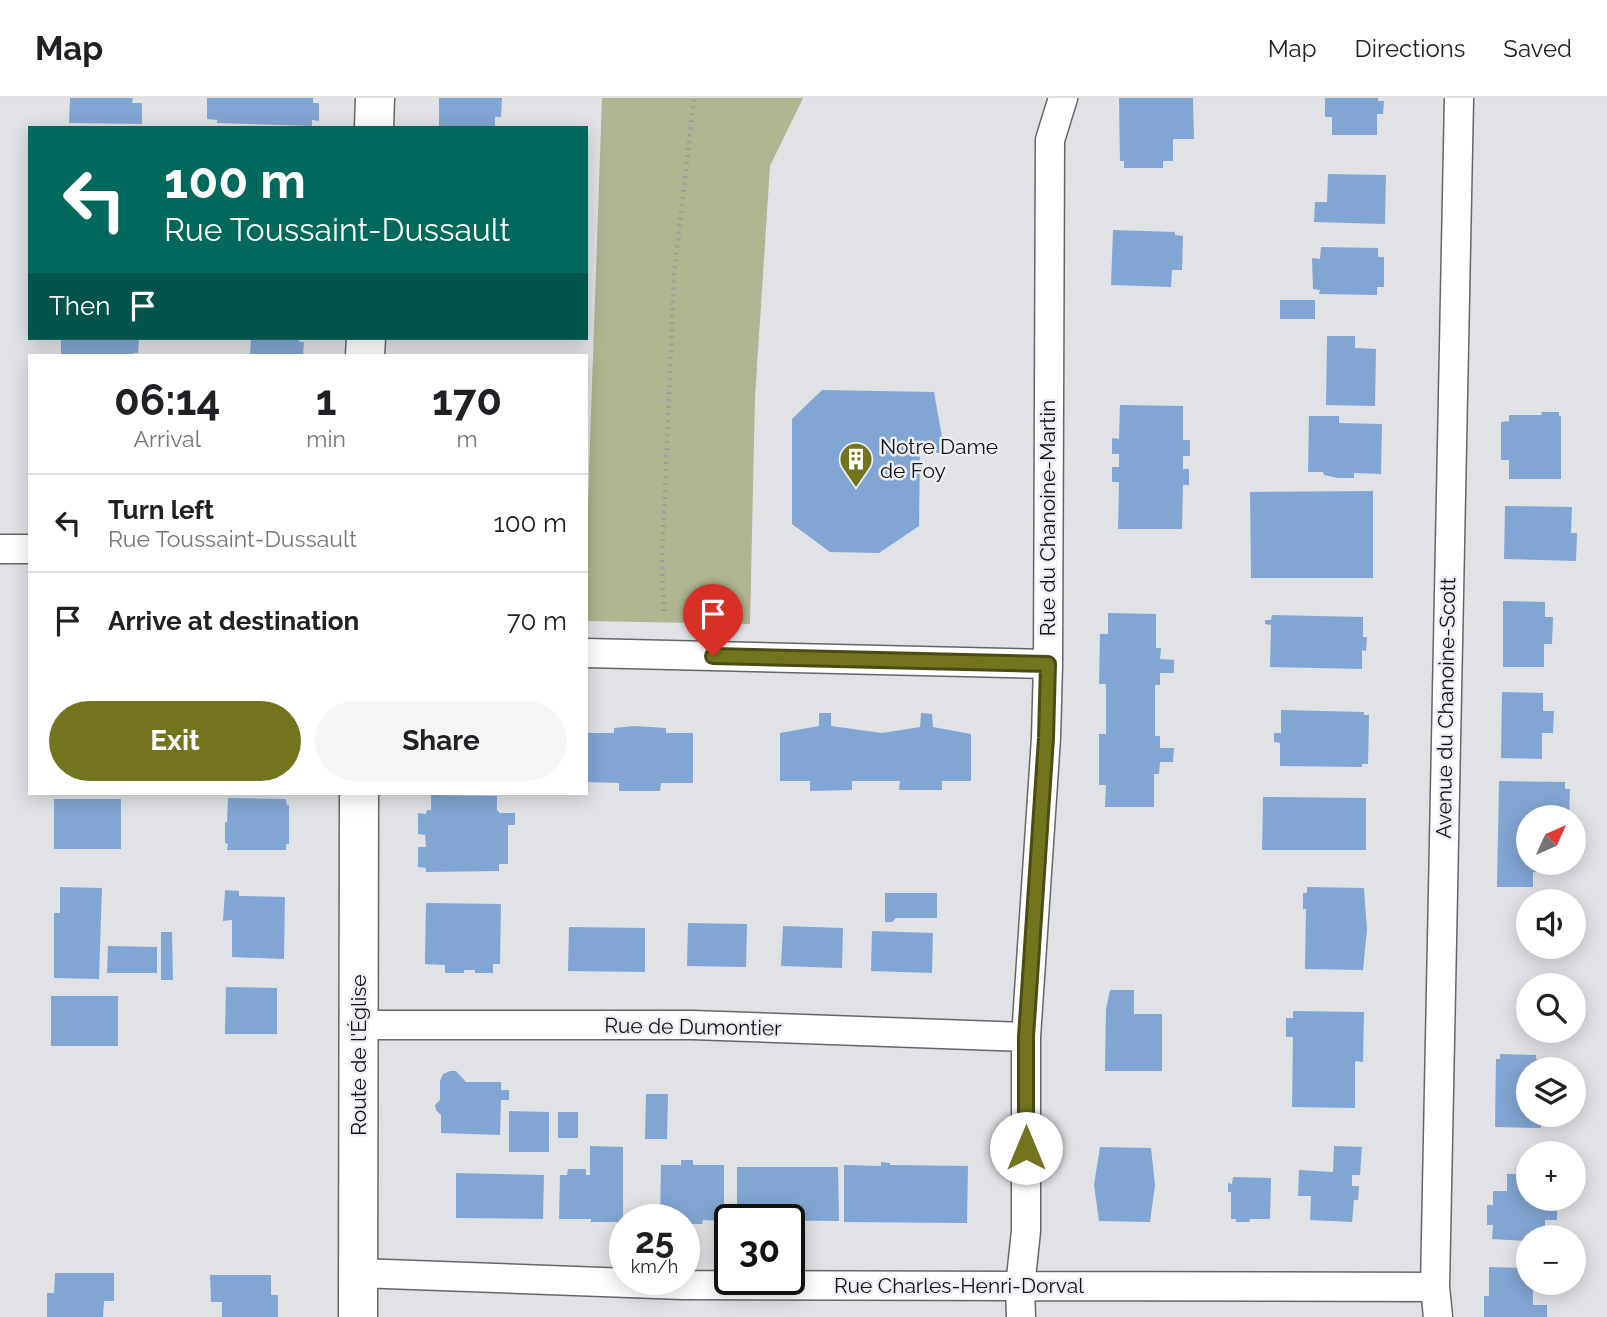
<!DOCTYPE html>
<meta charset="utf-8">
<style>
body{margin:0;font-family:Raleway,sans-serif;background:#f6f6f6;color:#202124;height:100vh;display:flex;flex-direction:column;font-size:26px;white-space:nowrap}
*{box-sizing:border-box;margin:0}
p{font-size:23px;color:#757577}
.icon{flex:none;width:38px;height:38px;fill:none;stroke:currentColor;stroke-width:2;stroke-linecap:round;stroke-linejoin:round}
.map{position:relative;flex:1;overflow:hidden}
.drawer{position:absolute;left:28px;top:256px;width:560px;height:441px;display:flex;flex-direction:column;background:#fff;border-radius:0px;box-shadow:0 4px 18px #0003}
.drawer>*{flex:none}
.hud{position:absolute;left:28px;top:28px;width:560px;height:214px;border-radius:0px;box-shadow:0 4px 18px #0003;background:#00695c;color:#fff;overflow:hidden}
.needle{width:46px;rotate:45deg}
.fabs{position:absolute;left:1516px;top:707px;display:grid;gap:14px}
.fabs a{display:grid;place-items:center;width:70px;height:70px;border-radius:50%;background:#fff;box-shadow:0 4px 18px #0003;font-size:35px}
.speed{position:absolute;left:609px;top:1106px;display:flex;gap:14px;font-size:35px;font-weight:700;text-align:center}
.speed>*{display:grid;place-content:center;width:91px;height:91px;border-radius:50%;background:#fff;box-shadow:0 4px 18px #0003;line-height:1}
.speed small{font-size:18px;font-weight:400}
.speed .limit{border:4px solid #111;border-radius:10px;background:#fff;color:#111}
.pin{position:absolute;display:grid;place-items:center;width:60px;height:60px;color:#fff;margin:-72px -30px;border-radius:50% 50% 50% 0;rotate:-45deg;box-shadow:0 0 7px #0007}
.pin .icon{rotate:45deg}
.me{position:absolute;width:77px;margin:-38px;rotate:0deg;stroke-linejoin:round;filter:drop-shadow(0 0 5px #0008)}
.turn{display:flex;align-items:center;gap:24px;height:147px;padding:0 21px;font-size:32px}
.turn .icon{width:91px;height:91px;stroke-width:2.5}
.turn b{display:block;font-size:49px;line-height:60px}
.then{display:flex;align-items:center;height:66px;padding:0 21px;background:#0003;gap:14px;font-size:26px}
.eta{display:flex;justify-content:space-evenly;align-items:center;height:119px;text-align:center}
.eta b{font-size:42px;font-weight:700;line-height:49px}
.primary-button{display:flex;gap:14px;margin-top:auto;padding:14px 21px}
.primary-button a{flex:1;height:80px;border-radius:42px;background:#72751d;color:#fff;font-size:28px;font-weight:700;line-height:80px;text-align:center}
.primary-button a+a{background:#f6f6f6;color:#202124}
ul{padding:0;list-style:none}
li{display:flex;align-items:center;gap:21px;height:98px;padding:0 21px;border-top:2px solid #e0e0e0}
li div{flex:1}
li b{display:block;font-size:26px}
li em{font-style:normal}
header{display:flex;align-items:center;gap:42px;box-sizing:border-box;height:98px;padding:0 35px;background:#fff;border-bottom:2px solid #e0e0e0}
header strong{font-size:33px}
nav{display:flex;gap:38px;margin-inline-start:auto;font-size:24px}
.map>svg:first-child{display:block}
.green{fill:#b0b491}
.building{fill:#82a6d3}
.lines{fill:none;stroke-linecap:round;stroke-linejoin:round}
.minor-casing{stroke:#646669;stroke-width:31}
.secondary-casing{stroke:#646669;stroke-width:41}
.path{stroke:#9b9d9f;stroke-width:4.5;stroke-dasharray:2 5;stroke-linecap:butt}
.minor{stroke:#fff;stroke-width:28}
.secondary{stroke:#fff;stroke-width:38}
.route-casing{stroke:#4a4c13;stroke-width:18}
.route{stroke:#72751d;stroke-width:12}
.labels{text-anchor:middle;stroke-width:5;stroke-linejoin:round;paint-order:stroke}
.poi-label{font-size:21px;fill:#121214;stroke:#edeff3;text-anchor:start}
.street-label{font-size:21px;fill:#121214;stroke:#edeff3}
</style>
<header>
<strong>Map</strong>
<nav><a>Map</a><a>Directions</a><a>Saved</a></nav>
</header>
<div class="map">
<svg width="1607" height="1219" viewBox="0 0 1607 1219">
<rect width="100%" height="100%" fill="#e0e2e5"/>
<path class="green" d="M602 0H803L770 68 755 299 750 526 586 523V460Z"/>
<path class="building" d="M70 0H133L132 5H142V26L69 25Z
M207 0H313V5H319V23L312 22V28L217 25V22L207 21Z
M439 0H502L501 19H495V30H439Z
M1119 0H1193L1194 41H1173V63H1163V70H1124V63H1120Z
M1325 0H1378V3H1384L1383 16H1377V37H1332V19H1325Z
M1328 76 1386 77 1385 126 1314 124 1315 104H1327Z
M1113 132 1175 134V137L1183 138 1182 172H1172L1171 189 1111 187Z
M1321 149 1378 150V159H1384V189H1377V197L1319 196 1320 192 1313 191 1312 160 1320 161Z
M1280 202H1315V221H1280Z
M1327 238H1355V250L1376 251 1375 308 1326 307Z
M61 240H139L138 255H133V257H61Z
M251 240H300L299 244H304L303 257H250Z
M822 292 934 294 945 356 920 352 919 428 879 455 830 454 792 426V321Z
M1120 307 1183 308V342H1190V358H1183V371H1189V387H1183L1182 431H1118L1119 384H1112V369H1119V356H1112V340L1119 341Z
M1541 314H1559V318H1561V381H1509V362H1501V324L1509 323V317H1542Z
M1309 318H1339V325L1382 326 1381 376 1354 375V380H1338L1324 377 1323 374H1308Z
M1373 393V480H1251L1250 394Z
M1505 408 1572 409 1571 435H1577L1576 463 1504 461Z
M1503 503 1545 504V519H1553L1552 546H1544V569H1503Z
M1108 515 1156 516V550H1161L1160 561 1174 562V575H1160V587H1155V638H1160V650H1174L1173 664H1160L1159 676H1154V709H1105L1106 687H1099V636H1106V586H1099L1100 536H1108Z
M1272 517 1363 519V539H1367L1366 553 1362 552V571L1270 569 1271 527 1265 526V522H1271Z
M1502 594 1543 595V613H1554L1553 635H1542V661L1501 660Z
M1281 612 1364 614V617H1369L1368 666H1362V669L1280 668V645L1274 644V635H1281Z
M819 615H831V628L882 635 920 629 921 615 932 616 933 629 971 636V683H942V692H899L900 683H852V692L810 693V683H780V635L819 628Z
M634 628 666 630V635H693V685H661L660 693H619V685L587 684V635H614V630Z
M1499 683 1565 684V691H1570L1569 719H1528V765H1564L1563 775 1533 774V789H1497Z
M431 697 497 698V712L500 715H515V727H508V766H499V773L426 774V770L418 769V749H426L425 737 418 736V715L426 716 427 712H431Z
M1263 699 1366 700V752H1262Z
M228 700 286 701 287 707H289V746H286V752H227L228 746 225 745V724H227Z
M54 701H121V751H54Z
M60 789 102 790 99 881 54 880V815H60Z
M1307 789 1364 790 1367 832 1363 872 1305 871 1306 811H1303V795H1307Z
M225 792 239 793V798L285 799 284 861 232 859V822L223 823Z
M885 795H937V820H896L892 824H885Z
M426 805 501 806 500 866H493V875H475V872H464V875H445V867L425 866Z
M688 825 747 826 746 869 687 868Z
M783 828 843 830 842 870 781 868Z
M569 829 645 830V874L568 873Z
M872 833 933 835 932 875 871 873Z
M161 834H172L173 882H161Z
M108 848 157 849V875H107Z
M226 889 277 890V936H225Z
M1110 892H1134V916H1162V973H1105L1106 911Z
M51 898H118V948H51Z
M1293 913 1364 914 1363 964 1355 963V1010L1292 1009 1293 939H1286V920H1293Z
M1500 956 1536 957V961L1543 963 1542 971H1528V1017H1541V1030L1495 1029 1496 961H1500Z
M450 973H456L466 984H501V992H509V1002H501L500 1037 441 1035V1017L436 1012 435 1007 440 1002V983L443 976Z
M646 996H668L667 1041H645Z
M509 1013 549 1014V1054H509Z
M558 1014H578V1040H558Z
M590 1048 623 1049V1124H591V1121H559L560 1077H567L568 1071H586V1077H590Z
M1334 1048 1362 1049 1360 1077H1352V1088H1359L1358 1102H1354L1352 1124 1310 1122 1311 1098H1298L1299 1072 1333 1074Z
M1100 1049 1151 1050 1155 1087 1150 1124 1099 1123 1094 1087Z
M681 1062H693V1067H724V1123L703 1122 702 1126H684V1122H660L661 1067H681Z
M881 1064 890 1065V1067L968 1068 967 1125 844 1124V1067L881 1068Z
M737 1069H838L839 1123 737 1122Z
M456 1075 544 1077 543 1121 456 1120Z
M1507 1076H1528V1101H1557V1122H1545V1139H1528V1143L1492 1141 1493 1127H1487V1107H1493V1093H1507Z
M1233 1079 1271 1080 1270 1121H1250L1249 1124H1236V1121H1231V1094H1228V1085L1232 1086Z
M1489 1169 1528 1170V1185H1533V1207H1547V1219H1484V1198H1489Z
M55 1175H114V1203H104L103 1219H47V1195H54Z
M210 1177H271V1197H278V1219H222V1204H211Z"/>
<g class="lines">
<defs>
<path id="minor" d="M0 451H30
M586 555 1048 566
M359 927H692L1026 939
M358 1175 683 1187 1435 1189
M1021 1219 1020 1189 1026 1133V939L1046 640 1048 566 1050 42 1063 0
M1438 1219 1435 1189 1459 0"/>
<path id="secondary" d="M374 30 375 0
M365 257 366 240
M358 1219 359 695"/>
</defs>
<use href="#minor" class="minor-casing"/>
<use href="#secondary" class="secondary-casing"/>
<path class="path" d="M664 513 662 464 674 177 694 0"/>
<use href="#minor" class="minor"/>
<use href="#secondary" class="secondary"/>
</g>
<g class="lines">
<defs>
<path id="route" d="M713 558 1048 566 1046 640 1026 939V1050"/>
</defs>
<use href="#route" class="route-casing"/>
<use href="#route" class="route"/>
</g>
<defs>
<symbol id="building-pin" viewBox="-11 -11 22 30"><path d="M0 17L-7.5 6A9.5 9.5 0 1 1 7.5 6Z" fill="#72751d" stroke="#edeff3"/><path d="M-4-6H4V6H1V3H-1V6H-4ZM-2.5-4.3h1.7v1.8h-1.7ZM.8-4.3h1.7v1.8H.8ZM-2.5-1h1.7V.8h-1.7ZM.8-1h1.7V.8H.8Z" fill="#fff"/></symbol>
</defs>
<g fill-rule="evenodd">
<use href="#building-pin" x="837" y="342" width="38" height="52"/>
</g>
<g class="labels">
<g class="poi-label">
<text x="880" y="356">Notre Dame<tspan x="880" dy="24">de Foy</tspan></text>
</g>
<g class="street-label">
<text transform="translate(1048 420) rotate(-90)" y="7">Rue du Chanoine-Martin</text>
<text transform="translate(1446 610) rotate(-89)" y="7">Avenue du Chanoine-Scott</text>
<text transform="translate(693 929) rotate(1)" y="7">Rue de Dumontier</text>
<text transform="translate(359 957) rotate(-90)" y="7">Route de l'Église</text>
<text x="959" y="1195">Rue Charles-Henri-Dorval</text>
</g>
</g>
</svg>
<div class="fabs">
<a><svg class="needle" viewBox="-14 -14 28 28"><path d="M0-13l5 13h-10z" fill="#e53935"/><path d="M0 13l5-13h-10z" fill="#757577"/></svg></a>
<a><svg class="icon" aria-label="sound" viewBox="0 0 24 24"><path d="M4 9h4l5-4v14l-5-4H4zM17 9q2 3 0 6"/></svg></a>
<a><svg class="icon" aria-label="search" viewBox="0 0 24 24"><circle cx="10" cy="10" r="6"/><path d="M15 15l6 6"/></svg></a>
<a><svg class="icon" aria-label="layers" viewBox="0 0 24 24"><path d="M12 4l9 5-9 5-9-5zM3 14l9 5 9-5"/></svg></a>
<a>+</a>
<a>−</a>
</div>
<div class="speed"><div>25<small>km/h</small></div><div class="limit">30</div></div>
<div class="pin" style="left:713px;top:558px;background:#d93025"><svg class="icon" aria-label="arrive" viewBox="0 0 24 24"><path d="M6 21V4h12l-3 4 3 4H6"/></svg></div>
<svg class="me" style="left:1026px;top:1050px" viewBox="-20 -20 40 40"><circle r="19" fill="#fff"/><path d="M0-13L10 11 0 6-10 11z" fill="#72751d"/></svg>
<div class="hud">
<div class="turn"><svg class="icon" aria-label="left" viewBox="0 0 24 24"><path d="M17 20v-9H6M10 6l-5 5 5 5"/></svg><div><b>100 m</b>Rue Toussaint-Dussault</div></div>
<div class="then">Then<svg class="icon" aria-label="arrive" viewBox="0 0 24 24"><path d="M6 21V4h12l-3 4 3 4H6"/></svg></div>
</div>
<section class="drawer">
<div class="eta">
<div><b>06:14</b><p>Arrival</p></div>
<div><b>1</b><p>min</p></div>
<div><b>170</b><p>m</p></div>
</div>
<ul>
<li><svg class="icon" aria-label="left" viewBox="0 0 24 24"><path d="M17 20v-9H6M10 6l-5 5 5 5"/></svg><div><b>Turn left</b><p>Rue Toussaint-Dussault</p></div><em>100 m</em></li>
<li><svg class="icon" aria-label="arrive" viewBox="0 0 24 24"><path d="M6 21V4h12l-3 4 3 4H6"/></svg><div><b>Arrive at destination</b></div><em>70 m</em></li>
</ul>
<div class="primary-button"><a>Exit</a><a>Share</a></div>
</section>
</div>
